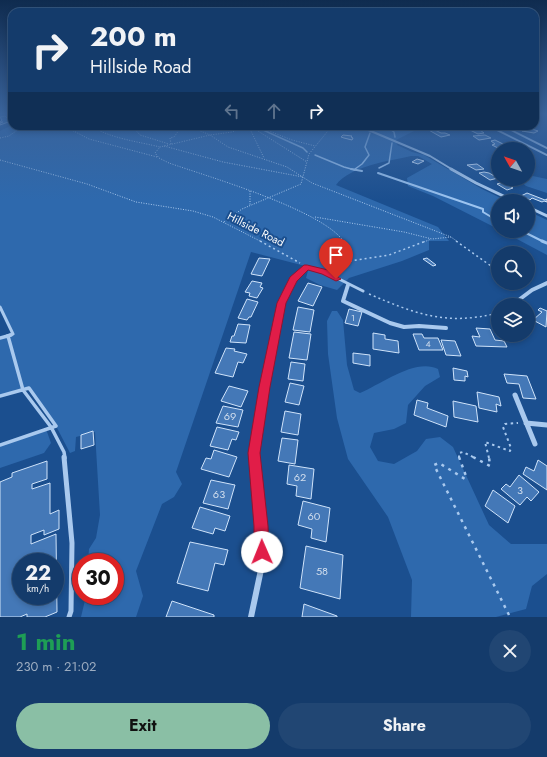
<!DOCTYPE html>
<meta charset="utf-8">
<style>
body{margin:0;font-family:Jost,sans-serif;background:#214673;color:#f1f3f6;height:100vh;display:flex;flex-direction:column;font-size:15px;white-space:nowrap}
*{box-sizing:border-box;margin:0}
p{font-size:13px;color:#9dadc1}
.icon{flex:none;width:22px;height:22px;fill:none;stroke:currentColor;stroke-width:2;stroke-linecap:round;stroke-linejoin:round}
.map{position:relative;height:617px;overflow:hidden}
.panel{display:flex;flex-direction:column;background:#143b6b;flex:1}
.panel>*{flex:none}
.guide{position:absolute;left:8px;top:8px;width:531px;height:122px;border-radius:12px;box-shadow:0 2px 6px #0003,0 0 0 1px #33557e;background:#143b6b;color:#f1f3f6;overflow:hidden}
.needle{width:26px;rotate:310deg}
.controls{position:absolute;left:491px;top:142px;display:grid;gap:8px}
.controls a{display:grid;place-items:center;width:44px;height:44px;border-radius:50%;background:#143b6b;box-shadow:0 2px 6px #0003,0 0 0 1px #33557e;font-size:20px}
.speed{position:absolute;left:12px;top:553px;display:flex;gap:8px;font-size:20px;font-weight:700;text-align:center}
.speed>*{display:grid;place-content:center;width:52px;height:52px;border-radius:50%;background:#143b6b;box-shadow:0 2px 6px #0003,0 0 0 1px #33557e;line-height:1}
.speed small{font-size:10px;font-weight:400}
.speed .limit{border:6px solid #d22;background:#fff;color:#111}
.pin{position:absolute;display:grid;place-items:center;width:34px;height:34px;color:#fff;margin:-41px -17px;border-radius:50% 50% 50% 0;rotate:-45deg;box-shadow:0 0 4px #0007}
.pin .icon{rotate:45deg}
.me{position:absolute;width:44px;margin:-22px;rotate:359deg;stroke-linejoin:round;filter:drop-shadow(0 0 3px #0008)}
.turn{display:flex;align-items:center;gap:14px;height:84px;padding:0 16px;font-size:18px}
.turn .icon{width:52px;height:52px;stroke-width:2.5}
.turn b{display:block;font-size:28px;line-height:34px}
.lanes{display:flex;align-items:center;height:38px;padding:0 16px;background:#0003;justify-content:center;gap:20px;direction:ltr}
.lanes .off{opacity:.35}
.round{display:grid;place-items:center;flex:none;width:42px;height:42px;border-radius:21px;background:#214673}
.head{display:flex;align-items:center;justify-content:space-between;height:68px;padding:0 16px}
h1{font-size:24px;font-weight:700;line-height:30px;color:#1e9e55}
.cta{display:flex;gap:8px;margin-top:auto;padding:8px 16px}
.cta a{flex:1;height:46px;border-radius:24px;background:#8abfa5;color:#111;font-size:16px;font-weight:700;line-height:46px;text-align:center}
.cta a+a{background:#214673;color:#f1f3f6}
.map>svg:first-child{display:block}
.green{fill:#2e69ad}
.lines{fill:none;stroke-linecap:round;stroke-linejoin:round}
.stream-far2{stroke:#9cc4f0;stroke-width:1.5}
.stream-far1{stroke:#9cc4f0;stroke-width:2}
.stream{stroke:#9cc4f0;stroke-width:3}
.building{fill:#4478b7;stroke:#cfe3fa;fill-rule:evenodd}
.path-far3{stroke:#a9c9ee;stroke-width:1;stroke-dasharray:1 1.5;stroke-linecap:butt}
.path-far2{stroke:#a9c9ee;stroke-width:1.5;stroke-dasharray:2 3;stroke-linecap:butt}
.path-far1{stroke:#a9c9ee;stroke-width:2;stroke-dasharray:2.5 3.5;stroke-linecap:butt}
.path{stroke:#a9c9ee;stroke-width:2.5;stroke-dasharray:3 5;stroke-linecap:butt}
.service-far2{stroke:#a9c9ee;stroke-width:3}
.service-far1{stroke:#a9c9ee;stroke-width:3.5}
.service{stroke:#a9c9ee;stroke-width:5}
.minor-far4{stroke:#a9c9ee;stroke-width:2}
.minor-far3{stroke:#a9c9ee;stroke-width:3}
.minor-far2{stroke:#a9c9ee;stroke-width:4}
.minor-far1{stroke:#a9c9ee;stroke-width:5}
.minor{stroke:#a9c9ee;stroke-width:6}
.route{fill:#e11d48;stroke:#92132f}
.labels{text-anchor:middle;stroke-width:4;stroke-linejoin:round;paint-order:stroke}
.number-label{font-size:9px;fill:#d0dded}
.street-label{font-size:11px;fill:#fff;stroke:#1b4f8f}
.near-number-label{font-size:11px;fill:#d0dded}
</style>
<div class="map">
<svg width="547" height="617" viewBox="0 0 547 617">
<rect width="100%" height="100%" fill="#1b4f8f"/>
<path class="green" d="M12 125 415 126 418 129 396 140 397 145 412 152 424 155 482 189 507 201H498V229L433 196 408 186 407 178 432 164 418 156H411C389 161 350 166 336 185L438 227 449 241H429V250L402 261 349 278 337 290 320 285 306 278 309 267 251 252 176 472 182 484 174 497 162 504 136 571 143 596 136 617H81L86 596H115V562H88L89 549 96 538 100 515 95 432 76 437 75 451 70 453 56 426 29 388 0 396V338L13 333 0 307V131Z
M528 175 547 179V193L526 186 518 179H528Z
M528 211 547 220V255L502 231H528Z
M332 311H337L343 320 347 365 354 390 360 393C382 384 415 358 438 369L440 377 425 386 408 405 406 423 394 429 374 433 370 447 378 461 394 464 417 451 426 439 440 437 453 447 489 525 511 544H547V574L532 586 526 609 496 617H411L412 580 388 517 348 459 337 418 328 354 327 321Z
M46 429 51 443 44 453 0 468V445Z"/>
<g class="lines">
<path class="stream-far2" d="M254 126 303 148 307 152
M395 126 391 130 394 132 395 137
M315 155 344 167 355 170
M379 168 389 163 392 143
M355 169 362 164 369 155 365 147 370 133"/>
<path class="stream-far1" d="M351 169 362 171
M378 173 483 209V212L498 221
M522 231 544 242"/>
<path class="stream" d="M542 241 547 243"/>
</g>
<path class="building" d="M5 116 11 121 0 125V123L3 122H0L2 120 0 117Z
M431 128 441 133H445L450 135 441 137 427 129Z
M474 128 480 130 484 133 478 134 468 129Z
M529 128 538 131 534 133 522 131Z
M343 135 352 136 351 137 353 138 352 140 344 138 341 137Z
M485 135 491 138 479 140 473 136Z
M495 140 507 146 498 148 492 145 495 144 491 141Z
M417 159 424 161 418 164 412 162Z
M477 164 484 169 476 170 467 165Z
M484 172 489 173 498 178 490 180 479 173Z
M503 182 513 188 507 190 497 184Z
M527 193 545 200 547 199V202L544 201 542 202 532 198 530 200 521 196Z
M259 258 270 259 262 276 251 274Z
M427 258 436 265 433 266 423 259Z
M252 281 262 283 260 287 263 288 257 298 249 296 250 293 245 292Z
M308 283 322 287 313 306 298 301Z
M247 299 258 302 251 317H249L247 320 238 318Z
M298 307 314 310 310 332 293 330Z
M540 308 547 311 546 327 533 320 542 312 538 310Z
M349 309 362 312 358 326 345 323Z
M238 324 250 325 246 343 230 342 232 336H234Z
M476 328 490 329 495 340 504 341 507 347 476 346 472 336 480 337Z
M294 332 311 334 307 360 289 358Z
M373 333 385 335V339L398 341 399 353 373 349Z
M413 334H422L424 338H438L443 350H419Z
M441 340 455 341 461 356 446 355Z
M226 348 235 349 234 351 247 354 243 363 238 362 233 377 215 373Z
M353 353 370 355V366L353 363Z
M291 362 305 364 303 381 288 379Z
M453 368 467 371 468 377 465 376V381L454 380Z
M504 374 527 376 536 399 523 398 519 384 507 383Z
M290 383 304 386 299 405 285 402Z
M229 386 248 391 241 407 221 401Z
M477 392 499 397 501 406 496 404 497 412 479 408Z
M417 400 428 403 427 408 448 416 446 427 414 415Z
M453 401 476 406 478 422 454 417Z
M223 406 243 410 238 427 216 423Z
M285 411 301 414 298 435 281 432Z
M217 427 239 432 236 440 232 439 228 450 210 446Z
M93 431 94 445 81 449V435Z
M282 438 298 440 295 464 278 461Z
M214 450 237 457 229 477 201 469 206 458 211 459Z
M538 460 547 466V490L523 474 526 467 534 471Z
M47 461V479L32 484V489L50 483V514L59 510V529L44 535V530L31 535V544L56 534 57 612 45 617H27V614L20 617H0V482L12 477V473ZM21 562H55V596H21Z
M289 465 314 469 311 499 296 496 297 486 287 484Z
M519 475 539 492 531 501 527 497 520 505 501 489 506 484 510 487Z
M211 480 235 485 228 509 203 503Z
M493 490 515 506 508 523 485 506Z
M303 501 330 508 326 542 311 538 312 529 298 525Z
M200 507 230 516 225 531 215 528 213 534 192 528Z
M190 542 228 550 224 565 215 563 208 591 177 583Z
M306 546 343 555 340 599 300 588Z
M172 601 214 615V617H166Z
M304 604 337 616V617H302Z"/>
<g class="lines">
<path class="path-far3" d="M64 126 89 139 157 157
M92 126C108 138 140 142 160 147
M132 126 140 135 169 144
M189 126 210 135 228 147 287 167 312 183 451 237 458 242
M248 126 232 132 210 135 160 147 155 153 159 158 169 163C209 177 323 210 344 242
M250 126 307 162
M251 127 250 129 264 158
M256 129H264L292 140 315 146
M0 138 9 136 23 126
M171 144 170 138 174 137 182 126
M164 146 223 162 303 177
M0 160 87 184 136 202 193 211 213 217 262 242
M250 191V205
M315 217 404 232 432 239 451 237
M224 222 242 209 301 184 309 154 332 126
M424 242 431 239"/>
<path class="path-far2" d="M260 241 300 263
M344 241 348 247 350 261
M456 241 498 271
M331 268 350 261 389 255 426 241
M519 283 526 287
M369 294C416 314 446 326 498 313"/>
<path class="path-far1" d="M459 458V453L463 452 475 458
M489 458 485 442 510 451 511 448 503 427 505 424 518 423"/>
<path class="path" d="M459 457 466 476 465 479 439 463 434 465 510 617
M473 457 490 466 489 457"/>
<path class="service-far2" d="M307 267 325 272 363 291
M0 307 13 334 7 336"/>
<path class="service-far1" d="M8 336 23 390 51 427 64 452 65 458
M0 338 11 335
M0 396 29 388 56 426 0 445"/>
<path class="service" d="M64 457 72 543 71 611 69 617"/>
<path class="minor-far4" d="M489 126 547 155
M503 126 547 148
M366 129 430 156 453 170"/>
<path class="minor-far3" d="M451 169 476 183 514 201
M528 207 547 216"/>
<path class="minor-far2" d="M348 285 343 301 390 323 404 327 419 326 446 328
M516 302 532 290 547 283
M275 336 282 303 293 279 307 267"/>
<path class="minor-far1" d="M515 395 535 444
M526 423 547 425
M254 458V453L276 335"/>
<path class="minor" d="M251 617 262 565 261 526 254 457"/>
</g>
<linearGradient id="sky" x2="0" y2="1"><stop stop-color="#0f2b4f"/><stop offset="0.57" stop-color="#39639b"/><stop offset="1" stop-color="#39639b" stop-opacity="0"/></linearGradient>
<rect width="547" height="200" fill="url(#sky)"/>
<path class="route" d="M304 265H307L328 270 341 279 336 281 322 274 308 270 297 281 286 303 270 387 260 453 268 526 269 552 267 557 262 560 256 557 254 552V526L248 453 259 387 277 303 290 277Z"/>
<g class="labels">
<g class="number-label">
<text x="353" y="321">1</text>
<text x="428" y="347">4</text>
</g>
<g class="street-label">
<text transform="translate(256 229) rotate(27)" y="4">Hillside Road</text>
</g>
<g class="near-number-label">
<text x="230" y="420">69</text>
<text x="300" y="481">62</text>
<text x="520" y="494">3</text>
<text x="219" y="498">63</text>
<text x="314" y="520">60</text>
<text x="322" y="575">58</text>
</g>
</g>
</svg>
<div class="controls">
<a><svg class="needle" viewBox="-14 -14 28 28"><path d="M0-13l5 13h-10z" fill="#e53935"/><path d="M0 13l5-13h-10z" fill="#9dadc1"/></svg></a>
<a><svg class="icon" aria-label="sound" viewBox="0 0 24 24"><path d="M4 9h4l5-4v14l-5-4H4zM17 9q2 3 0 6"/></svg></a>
<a><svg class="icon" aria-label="search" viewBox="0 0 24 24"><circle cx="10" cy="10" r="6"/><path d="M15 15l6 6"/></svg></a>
<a><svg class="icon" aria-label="layers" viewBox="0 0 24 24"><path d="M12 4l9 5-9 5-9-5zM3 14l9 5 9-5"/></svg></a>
</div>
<div class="speed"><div>22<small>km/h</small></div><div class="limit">30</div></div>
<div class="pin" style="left:336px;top:279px;background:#d93025"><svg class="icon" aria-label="arrive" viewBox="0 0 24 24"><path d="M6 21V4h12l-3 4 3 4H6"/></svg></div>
<svg class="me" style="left:262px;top:552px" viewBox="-20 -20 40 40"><circle r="19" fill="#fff"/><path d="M0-13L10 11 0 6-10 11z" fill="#e11d48"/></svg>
<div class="guide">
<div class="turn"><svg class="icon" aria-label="right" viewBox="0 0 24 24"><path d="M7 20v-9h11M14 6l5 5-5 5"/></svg><div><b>200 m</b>Hillside Road</div></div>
<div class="lanes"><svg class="icon off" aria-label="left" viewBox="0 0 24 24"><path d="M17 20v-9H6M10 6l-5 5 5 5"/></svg><svg class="icon off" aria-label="ahead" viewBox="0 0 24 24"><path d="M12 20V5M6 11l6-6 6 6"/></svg><svg class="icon" aria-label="right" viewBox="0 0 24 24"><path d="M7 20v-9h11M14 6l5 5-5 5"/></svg></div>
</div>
</div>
<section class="panel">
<div class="head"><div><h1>1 min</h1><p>230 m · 21:02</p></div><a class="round"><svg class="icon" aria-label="close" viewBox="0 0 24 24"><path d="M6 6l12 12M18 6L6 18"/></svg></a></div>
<div class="cta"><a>Exit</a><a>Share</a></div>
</section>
